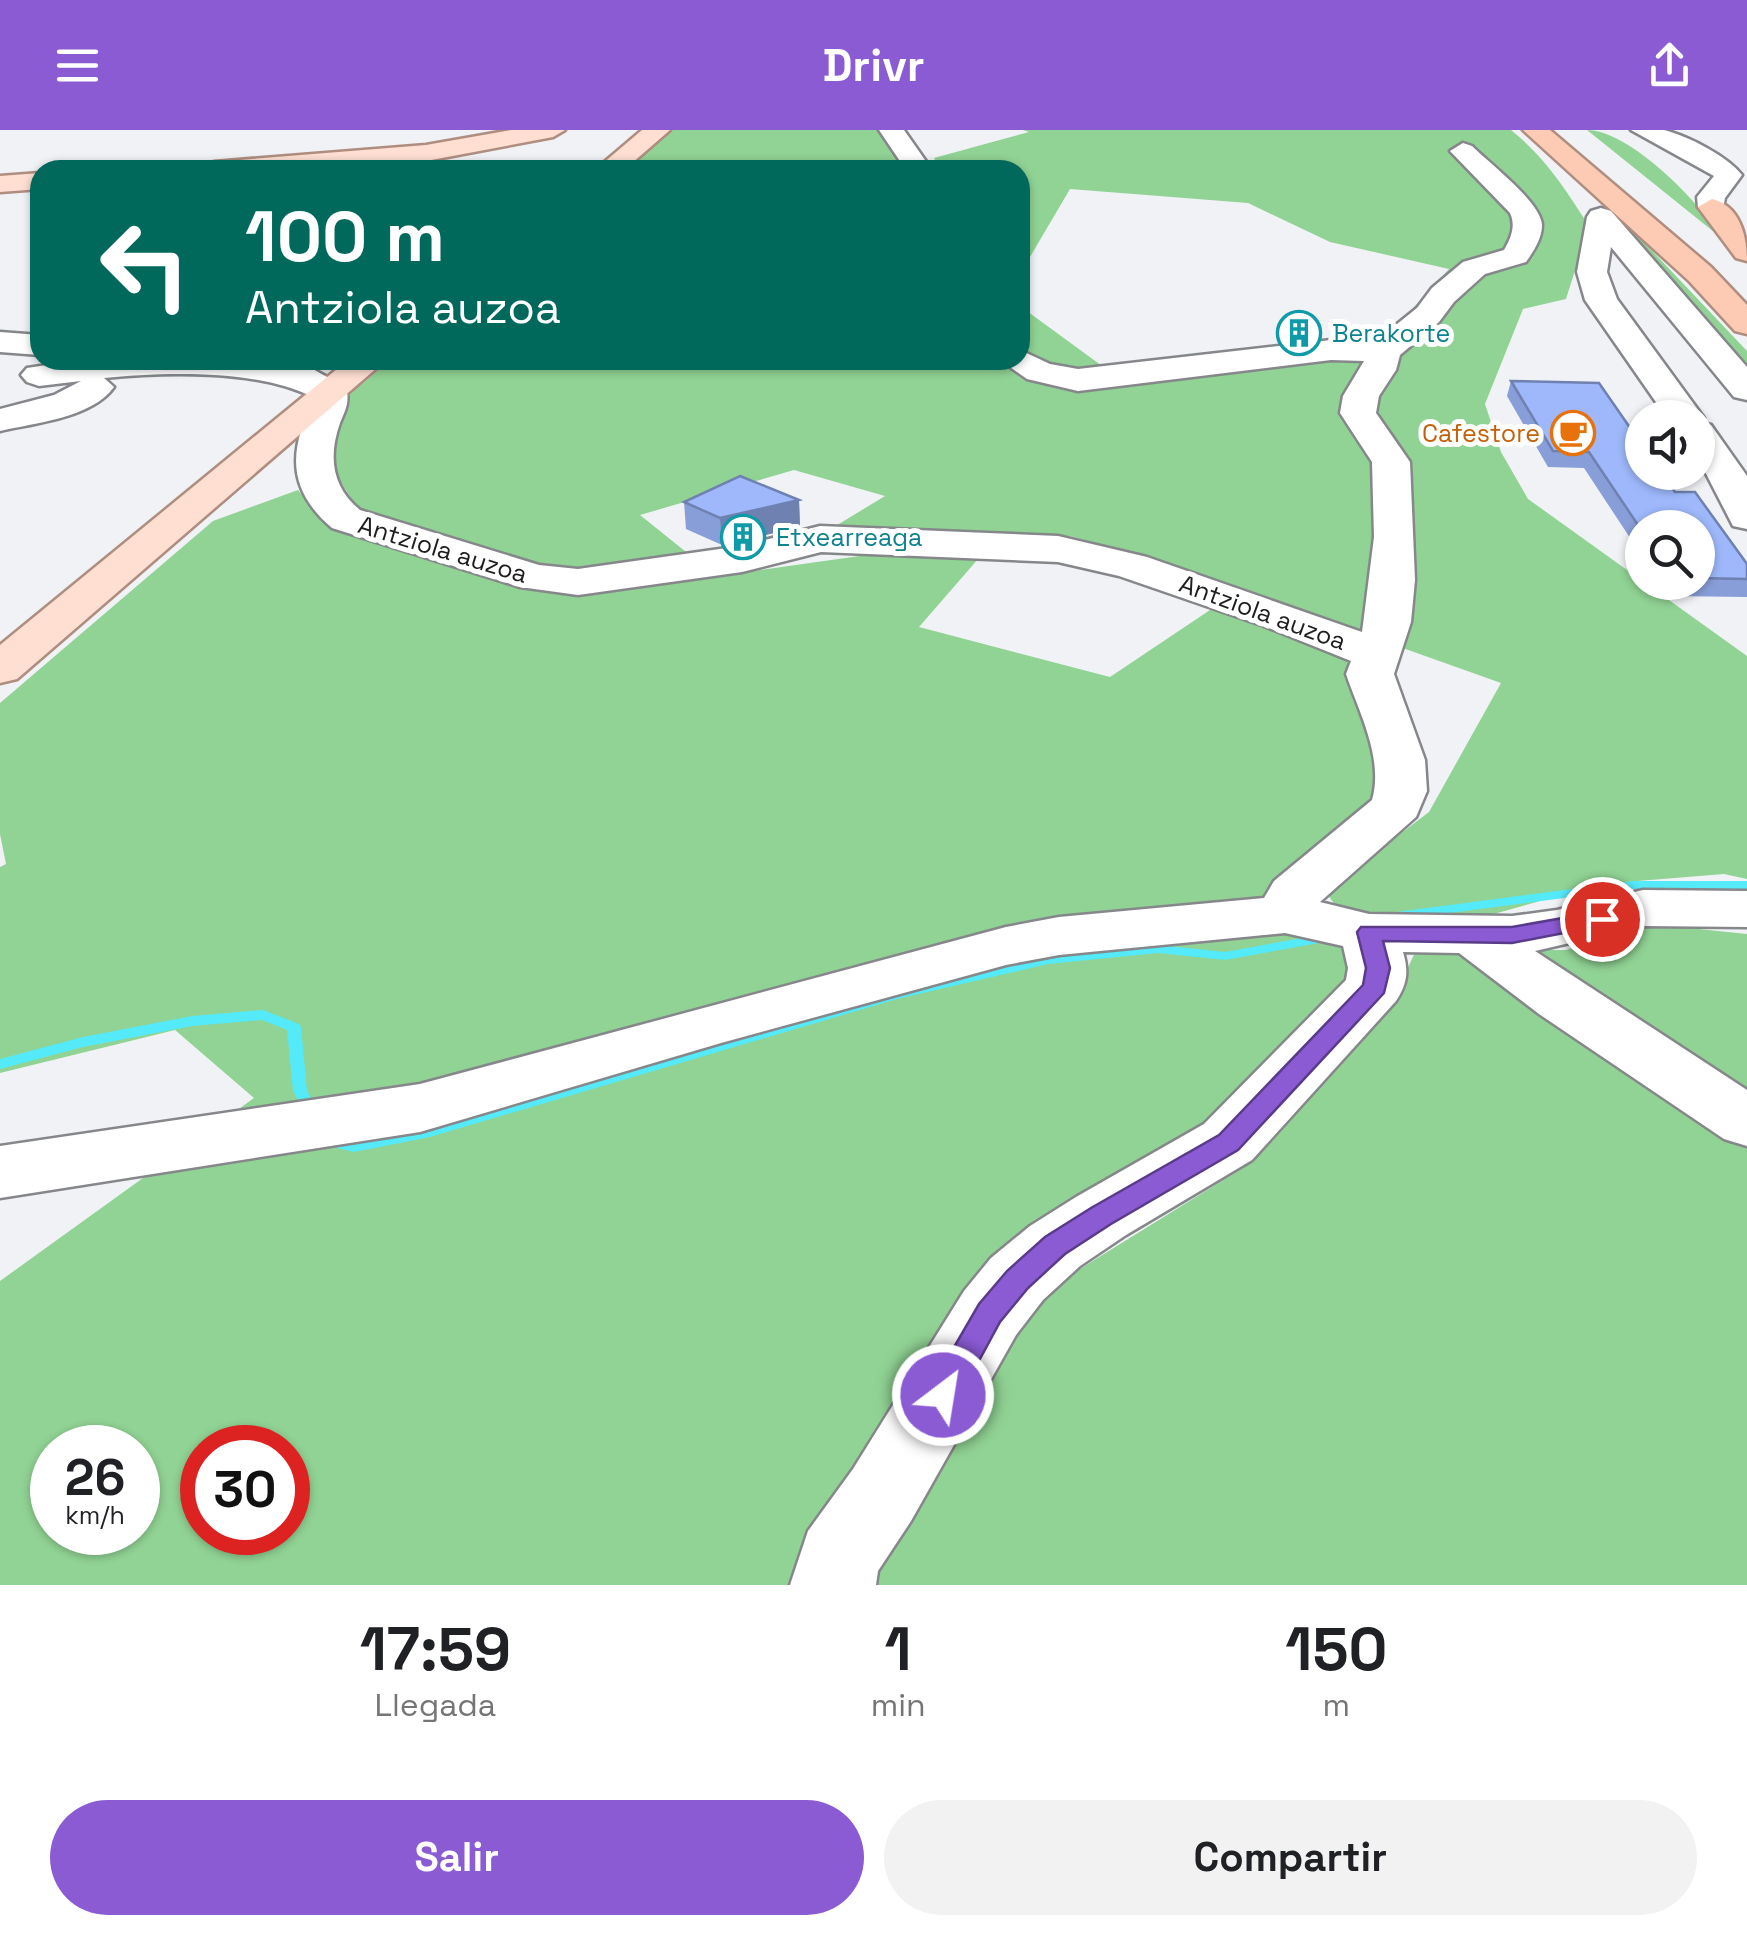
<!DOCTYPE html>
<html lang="es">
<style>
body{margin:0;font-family:"Space Grotesk",sans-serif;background:#f2f2f2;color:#202124;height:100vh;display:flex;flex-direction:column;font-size:38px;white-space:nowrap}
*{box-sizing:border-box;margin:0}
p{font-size:32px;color:#757577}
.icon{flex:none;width:55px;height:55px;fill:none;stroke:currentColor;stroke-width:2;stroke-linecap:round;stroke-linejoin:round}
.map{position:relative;height:1455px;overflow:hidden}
.sheet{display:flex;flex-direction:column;background:#fff;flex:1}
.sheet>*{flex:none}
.hud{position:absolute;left:30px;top:30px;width:1000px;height:210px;border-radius:30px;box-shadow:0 2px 8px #0004;background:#00695c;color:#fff;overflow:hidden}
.controls{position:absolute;left:1625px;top:270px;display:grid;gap:20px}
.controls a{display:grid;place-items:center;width:90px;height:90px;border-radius:50%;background:#fff;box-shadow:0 2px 8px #0004;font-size:50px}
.speed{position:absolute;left:30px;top:1295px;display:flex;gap:20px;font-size:50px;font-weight:700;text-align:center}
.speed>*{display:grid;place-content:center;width:130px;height:130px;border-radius:50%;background:#fff;box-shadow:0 2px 8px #0004;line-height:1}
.speed small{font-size:25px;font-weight:400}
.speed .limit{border:15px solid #d22;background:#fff;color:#111}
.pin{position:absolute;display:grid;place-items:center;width:85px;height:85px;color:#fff;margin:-42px;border:5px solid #fff;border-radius:50%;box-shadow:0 2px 10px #0007}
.me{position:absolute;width:110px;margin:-55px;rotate:31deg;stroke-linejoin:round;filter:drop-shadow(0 0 8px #0008)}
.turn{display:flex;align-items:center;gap:35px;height:210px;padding:0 50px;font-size:45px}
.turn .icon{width:130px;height:130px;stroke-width:2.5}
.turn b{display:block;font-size:70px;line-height:85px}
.eta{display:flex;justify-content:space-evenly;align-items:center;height:170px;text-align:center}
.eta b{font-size:60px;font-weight:700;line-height:70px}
.action{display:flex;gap:20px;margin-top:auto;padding:20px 50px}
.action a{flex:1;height:115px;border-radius:60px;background:#8b5bd4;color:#fff;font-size:40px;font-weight:700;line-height:115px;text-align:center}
.action a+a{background:#f2f2f2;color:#202124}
header{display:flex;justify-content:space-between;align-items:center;height:130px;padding:0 50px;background:#8b5bd4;color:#fff;font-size:45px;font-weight:700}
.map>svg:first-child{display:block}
.green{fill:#91d394;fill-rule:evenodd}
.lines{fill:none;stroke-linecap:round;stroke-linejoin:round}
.stream{fill:#54eafa;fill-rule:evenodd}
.minor-casing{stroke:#86878b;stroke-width:5}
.major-casing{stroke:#af8e80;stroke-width:5}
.highway-casing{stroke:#af8e80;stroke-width:5}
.minor{fill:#fff;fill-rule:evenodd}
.major{fill:#fedfd2;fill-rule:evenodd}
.highway{fill:#fdcab4;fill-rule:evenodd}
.wall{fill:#889ed8}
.shaded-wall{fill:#6f81b0}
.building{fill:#9eb8fb;stroke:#6f81b0;stroke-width:2.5}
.route{fill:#8b5bd4;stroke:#5a3b8a;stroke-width:2.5}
.labels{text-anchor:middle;stroke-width:10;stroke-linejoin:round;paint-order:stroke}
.far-culture-label{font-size:25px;fill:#0d838f;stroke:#fff;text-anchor:start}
.far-food-label{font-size:25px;fill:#c56008;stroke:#fff;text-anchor:end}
.far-street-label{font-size:25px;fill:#1e1e20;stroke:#fff}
</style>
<header><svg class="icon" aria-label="menu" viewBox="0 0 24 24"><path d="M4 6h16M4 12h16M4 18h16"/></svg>Drivr<svg class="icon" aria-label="share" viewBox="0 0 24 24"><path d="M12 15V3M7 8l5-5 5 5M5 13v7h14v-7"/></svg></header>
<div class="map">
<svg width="1747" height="1455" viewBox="0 0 1747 1455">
<rect width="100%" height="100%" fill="#f0f2f6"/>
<path class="green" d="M671 0H882L907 40H621Z
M1023 0H1511C1545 27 1566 60 1589 96L1566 169 1523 179 1485 274 1501 322 1528 369 1747 526V749L1724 744 1601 754 1476 789 1341 783 1325 761 1429 682 1501 553 1141 425 1070 406 829 400 885 366 794 340 640 385 696 430 562 442 358 379 333 340 342 271 390 230H1020V176L1124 252 1370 225 1449 139 1330 112 1248 73 1070 59 1020 144V40H940L934 28 1029 2Z
M1587 0C1628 0 1699 70 1719 106Z
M1629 106 1639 107 1747 221V238Z
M298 360 328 394 548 461 703 448 895 421H985L919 497 1110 547 1216 476 1355 526 1385 648 1356 695 1261 771 1348 812 1355 850 1211 998 1004 1125 805 1455H0V1151L254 968 175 900 0 943V737L6 734 0 704V573L213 391ZM52 1318H138V1402H52ZM202 1318H288V1402H202Z
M1651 794 1747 804V1455H872L882 1405 1041 1163 1254 1031 1325 933 1397 862 1416 820H1566Z"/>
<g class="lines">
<path class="stream" d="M1632 751H1747V759H1632L1389 791 1382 787 1389 783Z
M1319 805 1324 806 1326 809 1324 812 1225 830 1158 823 1048 834 897 869 430 1007 354 1022 324 1015 321 1011 324 1007 329 1005 354 1010 430 995 896 860 1048 826 1158 815 1225 822Z
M263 880 299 894 301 897 307 961 311 968 309 972 304 973 299 972 293 961 287 900 262 890 192 896 83 917 0 939V929L83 907 192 886Z"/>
<defs>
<path id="minor" d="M879 0H904L932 40H906Z
M1631 0C1641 0 1654 0 1664 0 1688 6 1727 26 1742 45L1725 68 1722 83 1712 85 1698 77 1697 67 1714 46Z
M1463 13 1472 16C1489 33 1541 72 1542 95 1542 109 1533 122 1526 132L1485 144 1454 172 1439 192 1400 225 1396 240 1379 266 1376 283 1410 332 1415 450 1411 492 1394 544 1425 630 1427 661 1416 687 1320 772 1369 784 1512 786 1557 780 1643 760 1747 761V797L1643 796 1535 821 1747 960V1016L1724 1009 1539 884 1459 823 1403 822C1409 842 1407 854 1396 871L1252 1030 1126 1105 1080 1136 1043 1170 1016 1205 911 1391 878 1441 876 1455H790L808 1401 853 1339 964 1161 991 1128 1030 1096 1076 1067 1204 994 1346 850 1348 838 1343 816 1285 803 1059 825 1006 835 721 913 420 1002 0 1068V1016L420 954 1006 797 1059 787 1264 768 1274 751 1372 670C1384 629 1359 582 1346 544L1351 531 1264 496 1119 446 1058 432 821 422 742 442 578 465 520 457 332 398C299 370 288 339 302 298 305 287 311 279 312 267 258 239 163 242 104 248L114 257C92 288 34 293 0 301V279L54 265 81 251 39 256 27 252 21 245 27 238 80 230H303C315 245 336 247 347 262 349 274 345 281 340 293 328 327 332 357 360 380L539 435 578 439 741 416 820 396 1058 406 1147 427 1362 502 1374 407 1372 332 1340 283 1343 266 1364 231 1331 230 1078 261 1027 249 1000 230H1020V220L1050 234 1078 239 1331 210 1376 211 1417 178 1432 158 1463 132 1504 120C1511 108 1516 96 1510 83L1450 21Z
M1601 78 1611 81 1747 237V270L1734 267 1611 117 1607 142 1617 169 1704 288 1701 293 1711 295 1747 346V399L1733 396 1698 328V288H1667L1585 170 1577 142 1587 87 1591 81Z
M0 202 40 205V225L0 222Z"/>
<path id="major" d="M511 0H565L553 7 426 31 312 40H201L214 32 426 15Z
M642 0H670L624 40H595Z
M40 43V59L0 62V46Z
M348 230H386L17 549 0 553V515Z"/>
<path id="highway" d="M1523 0H1550L1711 137 1747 175V204L1735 201 1689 151Z
M1712 69C1740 76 1747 106 1747 131L1736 128 1698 77Z"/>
</defs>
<use href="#minor" class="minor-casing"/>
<use href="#major" class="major-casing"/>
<use href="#highway" class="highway-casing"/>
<use href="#minor" class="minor"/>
<use href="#major" class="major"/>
<use href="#highway" class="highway"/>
</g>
<path class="wall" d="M1511 251 1675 362 1747 434V467L1669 466 1660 452H1698V398H1642V426L1584 338 1548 337 1507 266Z
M799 370 800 397 722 415 686 399 684 372Z"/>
<path class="shaded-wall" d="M799 370 800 397 722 415 720 388Z"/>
<path class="building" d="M1511 251 1599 253 1642 315V342H1661L1675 362H1695L1747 434V449L1698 448V398H1642V401L1589 322 1553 321Z
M740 346 799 370 720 388 684 372Z"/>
<path class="route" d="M1602 781 1610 784 1614 789 1610 794 1512 813 1383 811 1390 838 1384 863 1238 1020 1111 1094 1065 1124 1028 1158 1000 1192 955 1275 943 1279 932 1275 927 1265 932 1255 979 1174 1007 1141 1045 1107 1091 1078 1219 1005 1363 855 1366 838 1357 802 1361 797H1512Z"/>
<defs>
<symbol id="building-ring" viewBox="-11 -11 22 22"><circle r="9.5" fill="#fff" stroke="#0f9aa8" stroke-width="1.5"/><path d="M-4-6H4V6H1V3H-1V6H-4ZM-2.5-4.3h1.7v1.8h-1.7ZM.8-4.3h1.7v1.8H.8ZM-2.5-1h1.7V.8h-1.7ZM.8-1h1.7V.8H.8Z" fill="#0f9aa8"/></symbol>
<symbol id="cafe-ring" viewBox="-11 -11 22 22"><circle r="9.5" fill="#fff" stroke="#e8710a" stroke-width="1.5"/><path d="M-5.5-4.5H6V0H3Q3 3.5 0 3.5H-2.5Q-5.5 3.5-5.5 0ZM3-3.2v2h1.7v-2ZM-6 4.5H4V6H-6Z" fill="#e8710a"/></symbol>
</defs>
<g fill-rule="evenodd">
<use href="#building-ring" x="1274" y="178" width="50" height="50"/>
<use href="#cafe-ring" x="1548" y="278" width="50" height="50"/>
<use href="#building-ring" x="718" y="382" width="50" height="50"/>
</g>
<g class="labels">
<g class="far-culture-label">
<text x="1332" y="212">Berakorte</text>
<text x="776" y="416">Etxearreaga</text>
</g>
<g class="far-food-label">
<text x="1540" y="312">Cafestore</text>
</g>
<g class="far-street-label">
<text transform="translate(443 419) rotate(17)" y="9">Antziola auzoa</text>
<text transform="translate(1263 482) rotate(20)" y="9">Antziola auzoa</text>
</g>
</g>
</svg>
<div class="controls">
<a><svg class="icon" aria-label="sound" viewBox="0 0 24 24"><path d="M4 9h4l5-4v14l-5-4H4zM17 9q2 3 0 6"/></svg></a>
<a><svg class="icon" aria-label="search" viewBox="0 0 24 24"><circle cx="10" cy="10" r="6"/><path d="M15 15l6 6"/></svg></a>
</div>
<div class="speed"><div>26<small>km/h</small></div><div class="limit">30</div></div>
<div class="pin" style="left:1602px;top:789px;background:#d93025"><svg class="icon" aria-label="arrive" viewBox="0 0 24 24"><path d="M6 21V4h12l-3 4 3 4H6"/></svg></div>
<svg class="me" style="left:943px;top:1265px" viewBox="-20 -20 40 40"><circle r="17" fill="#8b5bd4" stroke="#fff" stroke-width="3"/><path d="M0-11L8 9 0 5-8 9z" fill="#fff"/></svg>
<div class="hud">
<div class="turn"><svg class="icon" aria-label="left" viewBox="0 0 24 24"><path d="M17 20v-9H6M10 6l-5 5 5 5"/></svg><div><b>100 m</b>Antziola auzoa</div></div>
</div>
</div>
<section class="sheet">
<div class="eta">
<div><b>17:59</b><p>Llegada</p></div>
<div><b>1</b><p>min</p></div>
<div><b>150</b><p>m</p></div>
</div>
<div class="action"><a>Salir</a><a>Compartir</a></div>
</section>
